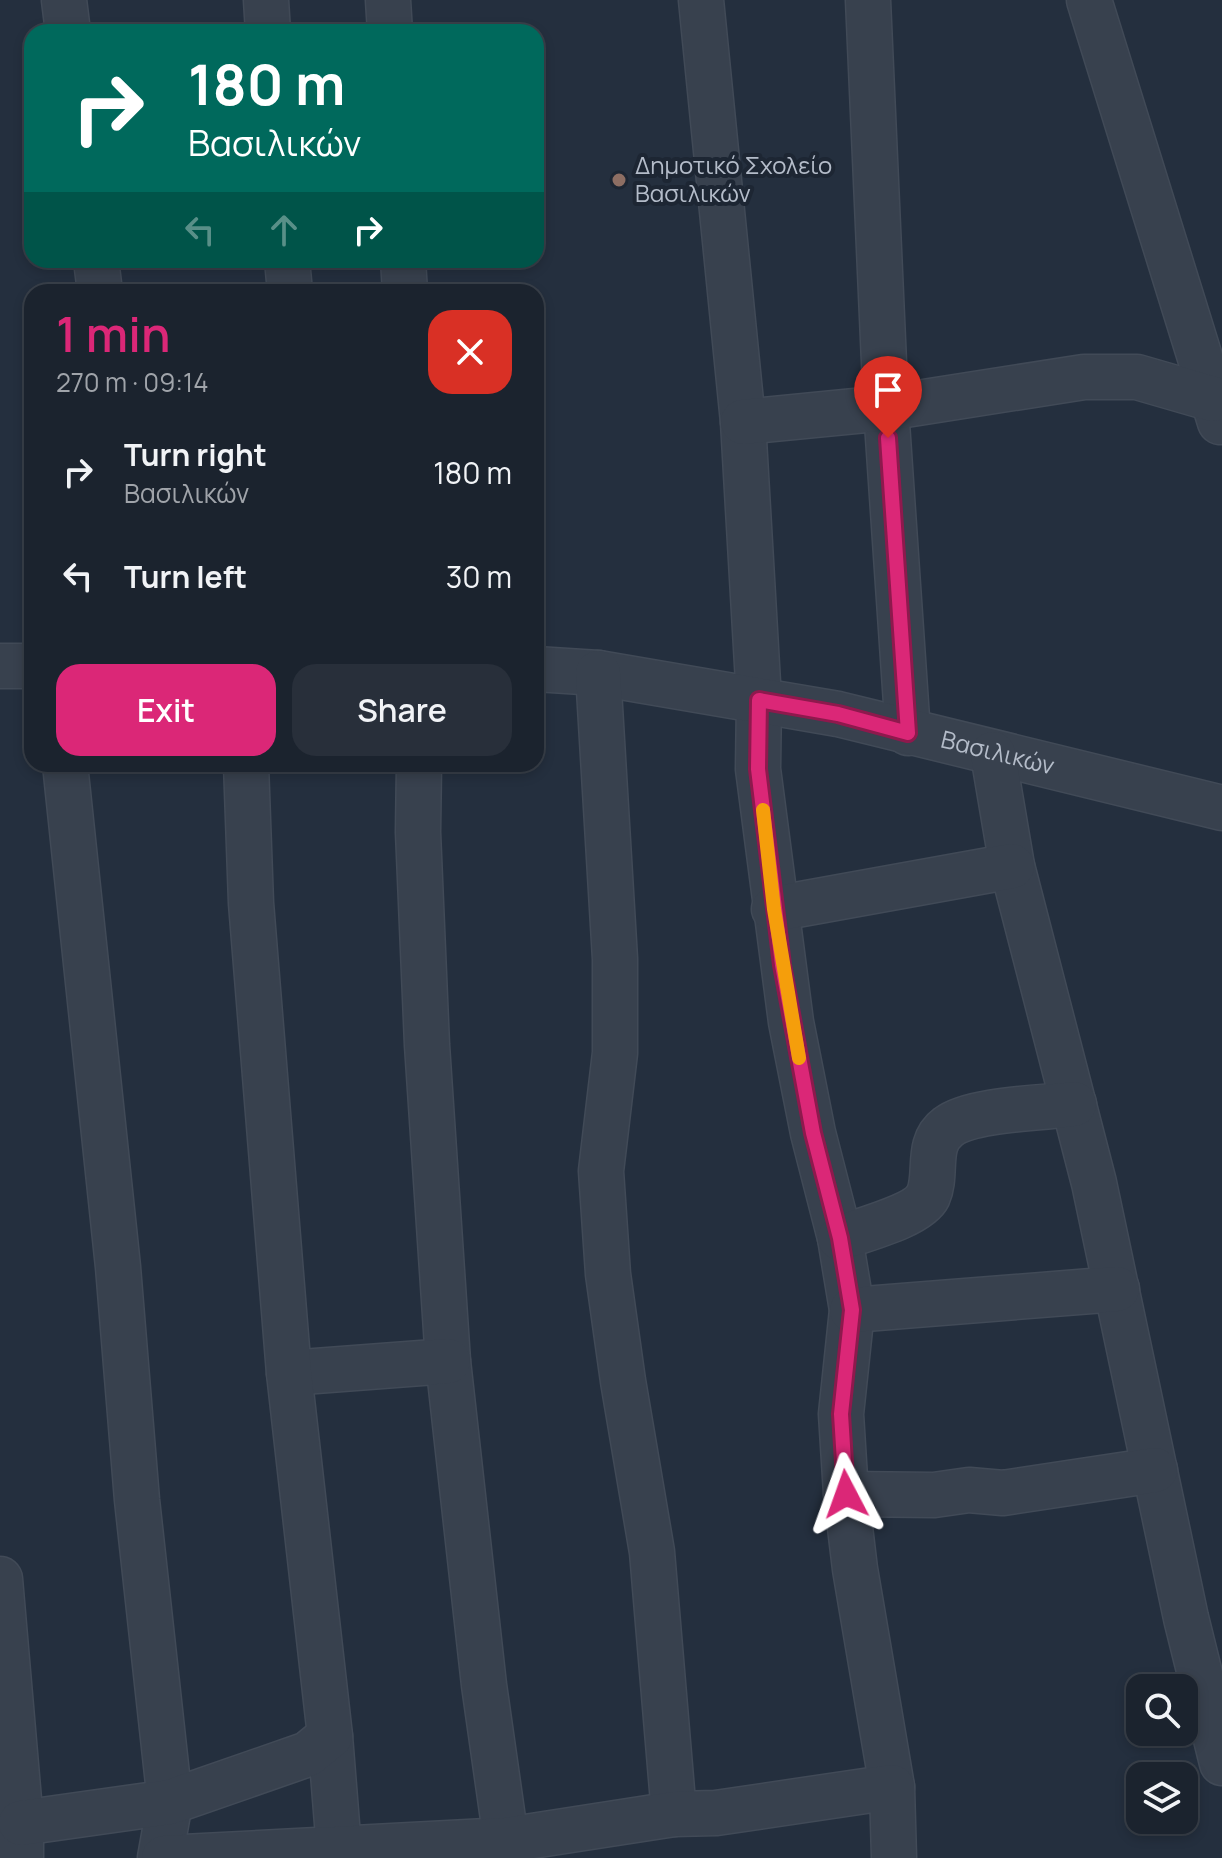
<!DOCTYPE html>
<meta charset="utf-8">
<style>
body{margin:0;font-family:Manrope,sans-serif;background:#282f3a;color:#f1f3f6;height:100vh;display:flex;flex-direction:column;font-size:30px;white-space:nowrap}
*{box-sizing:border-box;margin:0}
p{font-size:26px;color:#a0a4aa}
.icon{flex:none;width:44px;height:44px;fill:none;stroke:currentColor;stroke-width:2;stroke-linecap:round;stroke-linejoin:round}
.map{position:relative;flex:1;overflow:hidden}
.panel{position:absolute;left:24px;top:284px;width:520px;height:488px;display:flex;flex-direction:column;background:#1b232e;border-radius:24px;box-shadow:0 4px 12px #0003,0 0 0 2px #39404a}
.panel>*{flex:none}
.guide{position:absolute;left:24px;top:24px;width:520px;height:244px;border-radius:24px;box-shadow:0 4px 12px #0003,0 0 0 2px #39404a;background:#00695c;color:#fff;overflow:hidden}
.tools{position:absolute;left:1126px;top:1674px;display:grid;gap:16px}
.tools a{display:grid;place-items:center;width:72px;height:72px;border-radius:16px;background:#1b232e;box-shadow:0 4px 12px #0003,0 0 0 2px #39404a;font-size:40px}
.pin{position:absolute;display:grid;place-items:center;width:68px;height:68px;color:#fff;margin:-82px -34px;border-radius:50% 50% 50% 0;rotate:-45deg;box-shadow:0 0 8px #0007}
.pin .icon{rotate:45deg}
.me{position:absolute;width:88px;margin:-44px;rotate:356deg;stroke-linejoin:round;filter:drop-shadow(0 0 6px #0008)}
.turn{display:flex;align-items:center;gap:28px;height:168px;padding:0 32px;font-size:36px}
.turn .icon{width:104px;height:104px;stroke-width:2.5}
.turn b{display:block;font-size:56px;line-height:68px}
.lanes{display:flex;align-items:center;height:76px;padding:0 32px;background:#0003;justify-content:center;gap:40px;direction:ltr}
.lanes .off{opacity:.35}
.round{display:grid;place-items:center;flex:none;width:84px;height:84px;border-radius:24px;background:#282f3a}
.overview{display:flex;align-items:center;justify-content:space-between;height:136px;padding:0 32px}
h1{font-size:48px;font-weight:600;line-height:60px;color:#db2777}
.action{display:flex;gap:16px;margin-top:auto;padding:16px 32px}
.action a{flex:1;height:92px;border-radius:24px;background:#db2777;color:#fff;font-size:32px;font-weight:600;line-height:92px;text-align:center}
.action a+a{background:#282f3a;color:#f1f3f6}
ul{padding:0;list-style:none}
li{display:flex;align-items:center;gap:24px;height:104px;padding:0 32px}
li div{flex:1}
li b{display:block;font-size:30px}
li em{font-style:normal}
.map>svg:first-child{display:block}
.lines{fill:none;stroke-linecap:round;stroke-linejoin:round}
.minor-casing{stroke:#414a57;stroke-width:47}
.minor{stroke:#38414e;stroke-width:44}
.route-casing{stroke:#8e194d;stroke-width:20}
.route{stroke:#db2777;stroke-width:14}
.slow{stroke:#f59e0b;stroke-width:14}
.education-dot{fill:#8d6e63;stroke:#1d2633;stroke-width:3}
.labels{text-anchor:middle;stroke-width:8;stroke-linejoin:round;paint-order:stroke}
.poi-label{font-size:24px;fill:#b4bcc9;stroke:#1d2633;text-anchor:start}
.street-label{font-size:24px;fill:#b4bcc9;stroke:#1d2633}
</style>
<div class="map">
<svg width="1222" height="1858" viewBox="0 0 1222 1858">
<rect width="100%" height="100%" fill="#242f3e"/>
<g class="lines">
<defs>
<g id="minor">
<path d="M64 0 68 32"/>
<path d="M266 0 268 32"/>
<path d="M388 0 390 32"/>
<path d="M701 0 743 422 759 700 758 769 791 1022 813 1133 840 1238 852 1310 841 1414 846 1494 855 1569 892 1787"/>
<path d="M868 0 886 408 908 733"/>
<path d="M1089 0 1220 422"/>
<path d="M96 260 100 292"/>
<path d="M287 260 290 292"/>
<path d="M403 260 405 292"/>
<path d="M743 422 886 408 1084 377H1137L1213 399"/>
<path d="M0 666H32"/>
<path id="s1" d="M536 669 598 673 838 714 1222 808"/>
<path d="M598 673 615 959V1053L601 1171 608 1274 623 1381 652 1552 674 1814"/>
<path d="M993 754 1012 866 1094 1183 1186 1618 1222 1763"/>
<path d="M65 764 118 1267 137 1500 170 1802 160 1858"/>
<path d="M419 764 418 832 427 1045 448 1361 484 1685 506 1840"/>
<path d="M774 909 1012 866"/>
<path d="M840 1238C861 1230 918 1216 928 1196 938 1174 925 1144 948 1127 971 1109 1043 1108 1074 1104"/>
<path d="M852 1310 1117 1289"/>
<path d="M289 1373 448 1361"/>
<path d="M846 1494 934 1495 969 1490 1003 1493 1155 1470"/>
<path d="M0 1579 21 1823V1858"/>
<path d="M330 1736 339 1849"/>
<path d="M21 1823 170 1802 308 1754 330 1736 289 1373 251 903 246 764"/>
<path d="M164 1858 506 1840 674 1814 716 1813 892 1787 894 1858"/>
</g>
</defs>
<use href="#minor" class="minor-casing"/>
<use href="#minor" class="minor"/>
</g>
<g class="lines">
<defs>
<path id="route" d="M846 1494 841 1414 852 1310 840 1238 813 1133 782 965 758 769 759 700 838 714 908 733 888 438"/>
</defs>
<use href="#route" class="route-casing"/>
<use href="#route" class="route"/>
<path class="slow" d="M763 810 774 909 799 1058"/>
</g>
<circle class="education-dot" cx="619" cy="180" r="8"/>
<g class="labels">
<g class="poi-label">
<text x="635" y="174">Δημοτικό Σχολείο<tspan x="635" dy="28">Βασιλικών</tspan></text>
</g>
<g class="street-label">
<text dy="8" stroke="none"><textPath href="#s1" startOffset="470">Βασιλικών</textPath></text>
</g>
</g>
</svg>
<div class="tools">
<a><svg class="icon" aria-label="search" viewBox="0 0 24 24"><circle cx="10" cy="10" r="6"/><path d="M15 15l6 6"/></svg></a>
<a><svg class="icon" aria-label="layers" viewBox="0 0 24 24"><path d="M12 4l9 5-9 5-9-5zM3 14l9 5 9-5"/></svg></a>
</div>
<div class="pin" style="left:888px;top:438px;background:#d93025"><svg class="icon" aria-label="arrive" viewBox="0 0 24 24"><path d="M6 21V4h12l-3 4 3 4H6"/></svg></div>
<svg class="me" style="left:846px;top:1494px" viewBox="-20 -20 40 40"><path d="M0-17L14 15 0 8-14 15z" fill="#db2777" stroke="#fff" stroke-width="4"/></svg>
<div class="guide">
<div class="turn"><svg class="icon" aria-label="right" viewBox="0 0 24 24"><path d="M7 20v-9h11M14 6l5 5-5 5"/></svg><div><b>180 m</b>Βασιλικών</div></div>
<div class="lanes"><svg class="icon off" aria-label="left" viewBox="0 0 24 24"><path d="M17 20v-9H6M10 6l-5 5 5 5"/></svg><svg class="icon off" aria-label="ahead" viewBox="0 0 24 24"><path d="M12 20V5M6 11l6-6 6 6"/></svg><svg class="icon" aria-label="right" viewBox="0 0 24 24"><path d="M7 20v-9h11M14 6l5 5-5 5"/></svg></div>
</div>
<section class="panel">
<div class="overview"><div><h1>1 min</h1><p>270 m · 09:14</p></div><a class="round" style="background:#d93025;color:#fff"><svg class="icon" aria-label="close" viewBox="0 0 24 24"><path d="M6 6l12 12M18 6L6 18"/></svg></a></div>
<ul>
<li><svg class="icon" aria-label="right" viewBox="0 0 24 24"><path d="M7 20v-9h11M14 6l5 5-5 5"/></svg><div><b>Turn right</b><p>Βασιλικών</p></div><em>180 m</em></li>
<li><svg class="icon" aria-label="left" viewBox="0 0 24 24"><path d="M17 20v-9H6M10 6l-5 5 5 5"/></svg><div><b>Turn left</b></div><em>30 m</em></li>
</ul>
<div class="action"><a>Exit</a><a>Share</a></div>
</section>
</div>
